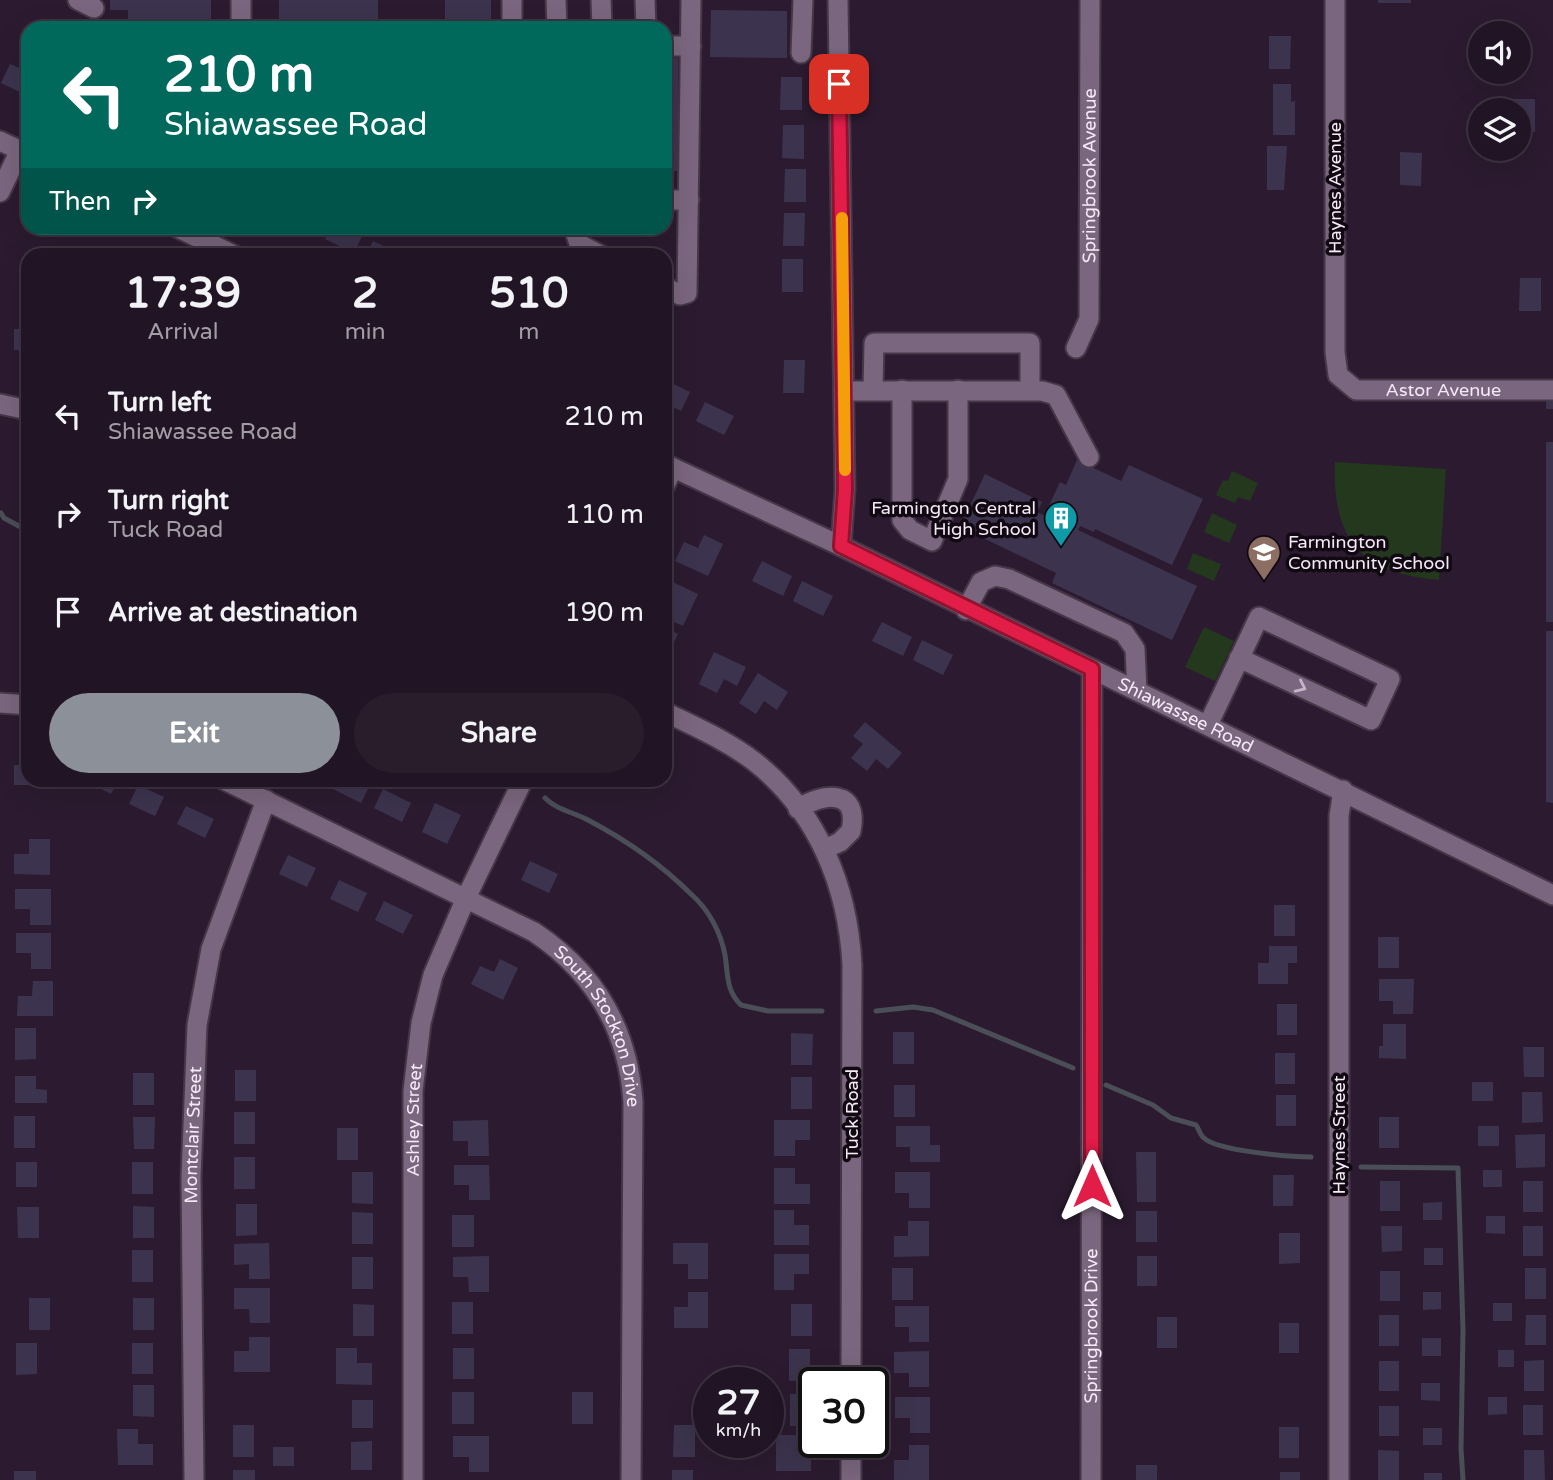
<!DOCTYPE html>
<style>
body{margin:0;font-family:"Varela Round",sans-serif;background:#291d2c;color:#f1f3f6;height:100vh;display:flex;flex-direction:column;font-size:26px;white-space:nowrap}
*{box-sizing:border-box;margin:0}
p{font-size:23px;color:#a29ea6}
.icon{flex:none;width:38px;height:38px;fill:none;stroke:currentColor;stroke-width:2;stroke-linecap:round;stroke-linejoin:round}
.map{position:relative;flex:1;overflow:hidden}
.panel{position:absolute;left:21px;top:248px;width:651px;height:539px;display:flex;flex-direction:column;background:#211424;border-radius:21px;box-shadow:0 7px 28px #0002,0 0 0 2px #3e3341}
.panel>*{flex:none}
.guide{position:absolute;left:21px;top:21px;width:651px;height:214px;border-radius:21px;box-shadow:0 7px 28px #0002,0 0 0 2px #3e3341;background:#00695c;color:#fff;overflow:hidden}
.tools{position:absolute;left:1468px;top:21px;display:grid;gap:14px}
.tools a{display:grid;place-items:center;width:63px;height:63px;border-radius:50%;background:#211424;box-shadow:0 7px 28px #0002,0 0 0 2px #3e3341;font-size:35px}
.speed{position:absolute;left:693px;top:1367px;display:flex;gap:14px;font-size:35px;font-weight:700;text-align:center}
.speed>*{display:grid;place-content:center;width:91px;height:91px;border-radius:50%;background:#211424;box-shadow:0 7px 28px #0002,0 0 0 2px #3e3341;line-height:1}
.speed small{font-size:18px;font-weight:400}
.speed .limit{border:4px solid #111;border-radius:10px;background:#fff;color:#111}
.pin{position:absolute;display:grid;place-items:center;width:60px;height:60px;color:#fff;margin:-30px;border-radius:14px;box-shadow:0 4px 10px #0006}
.me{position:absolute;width:77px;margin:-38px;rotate:0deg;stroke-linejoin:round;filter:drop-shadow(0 0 5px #0008)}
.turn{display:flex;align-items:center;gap:24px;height:147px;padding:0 28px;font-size:32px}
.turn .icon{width:91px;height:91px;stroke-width:2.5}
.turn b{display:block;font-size:49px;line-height:60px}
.then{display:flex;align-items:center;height:66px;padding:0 28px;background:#0003;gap:14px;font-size:26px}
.eta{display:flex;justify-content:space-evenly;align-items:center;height:119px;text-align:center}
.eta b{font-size:42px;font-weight:700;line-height:49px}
.cta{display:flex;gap:14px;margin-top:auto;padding:14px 28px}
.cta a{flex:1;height:80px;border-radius:42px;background:#8c9099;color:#fff;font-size:28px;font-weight:700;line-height:80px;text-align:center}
.cta a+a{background:#291d2c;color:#f1f3f6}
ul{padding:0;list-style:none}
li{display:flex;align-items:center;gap:21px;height:98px;padding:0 28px}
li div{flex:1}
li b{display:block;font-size:26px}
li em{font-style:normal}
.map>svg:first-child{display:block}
.green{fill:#23381c}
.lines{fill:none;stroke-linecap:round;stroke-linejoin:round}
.stream{stroke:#4a4e57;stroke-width:5}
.building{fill:#3c344e}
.minor-casing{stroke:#463748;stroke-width:23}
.minor{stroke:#7a667e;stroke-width:19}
.oneway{stroke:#c4b5c7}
.route-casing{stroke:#92132f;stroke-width:18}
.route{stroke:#e11d48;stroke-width:12}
.slow{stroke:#f59e0b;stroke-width:12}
.labels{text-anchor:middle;stroke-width:7;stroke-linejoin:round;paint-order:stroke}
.street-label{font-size:18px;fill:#f5e9f7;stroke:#100912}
.poi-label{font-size:18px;fill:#f5e9f7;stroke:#100912;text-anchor:end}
</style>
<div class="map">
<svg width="1553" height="1480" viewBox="0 0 1553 1480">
<rect width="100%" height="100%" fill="#2c1b30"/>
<path class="green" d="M1335 462 1446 469 1439 580C1361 573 1332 541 1335 462Z
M1232 471 1258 483 1250 501 1238 497 1235 503 1216 495 1223 480 1228 481Z
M1212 513 1237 525 1229 543 1204 532Z
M1193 553 1221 564 1214 581 1187 569Z
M1204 627 1234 641 1215 681 1185 667Z"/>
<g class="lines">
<path class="stream" d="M1 513 4 518 28 531
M545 798C557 810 573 812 588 820 626 840 662 865 692 895 709 910 721 933 725 955 728 974 726 991 741 1005L768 1011H822
M876 1011 913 1007 933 1010 1073 1068
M1106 1085 1153 1105 1171 1118 1196 1125C1199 1129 1200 1135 1204 1138 1217 1151 1292 1157 1311 1157
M1361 1167 1458 1168 1463 1330 1461 1449 1463 1480"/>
</g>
<path class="building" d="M110 0H211V28H149V21H128V10H110Z
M279 0H378V28H279Z
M445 0H491V28H445Z
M1378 0H1411V3H1378Z
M711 10 787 11V58L710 57Z
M1269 36H1291L1290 69H1269Z
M665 58H678V171H665Z
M10 64 28 72V96L1 83Z
M781 77H802V110H780Z
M1273 84H1291V102L1295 101V135H1273Z
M1514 99H1535V132L1519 131V110H1514Z
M783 125H804V159L782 158Z
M1267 146H1287L1284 190H1267Z
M1400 152 1422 153 1421 186 1400 185Z
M785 169H806V202H784Z
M784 213H805L804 246H783Z
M331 228H349L363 234 354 253 325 239Z
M373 241 404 256H366Z
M782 259H803V292H782Z
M1520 278H1541V311H1519Z
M14 329H28V350H14Z
M784 360H805L804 393H783Z
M665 380 690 392 681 411 665 403Z
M1546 401H1553V409H1546Z
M705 402 734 416 724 435 696 421Z
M1546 442H1553V622H1546Z
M1077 460 1121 481 1129 465 1203 499 1172 565 1095 529 1094 532 1080 526 1078 530 1197 586 1172 640 1052 583 1056 573 960 527 985 474 1042 502 1037 512 1047 517 1045 514 1060 482 1066 485Z
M704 535 723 544 708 576 675 561 684 542 698 548Z
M762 561 792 576 783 596 752 581Z
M666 579 698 594 683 626 665 618 671 604 665 601Z
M802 581 833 596 823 616 793 601Z
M882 622 912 637 903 656 872 641Z
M665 627 678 634 665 661Z
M1546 631H1553V803L1546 802Z
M922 640 953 655 943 675 913 660Z
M714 652 746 667 737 686 724 679 717 693 699 684Z
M758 673 788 692 777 710 764 701 756 714 739 703Z
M865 722 902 753 888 769 876 759 867 771 851 758 863 744 853 736Z
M14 765H28V780H50V785H14Z
M84 780H118L111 794Z
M337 780H362L370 785 361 803 333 789Z
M138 785 164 797 155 816 129 804Z
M383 789 411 803 402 822 374 808Z
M435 803 461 815 447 844 422 832Z
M186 806 214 819 205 838 177 824Z
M29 839H50V875L14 874V854H29Z
M288 855 316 868 307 887 279 874Z
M530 861 558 874 549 893 521 880Z
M339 880 367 893 358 912 330 899Z
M15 889H51V925H30V909H15Z
M384 901 413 915 403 934 375 920Z
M1274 905H1295V936H1274Z
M16 933H51V969H31V953H16Z
M1378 937H1399V968H1378Z
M1269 946H1297V963H1288V984H1258V963H1269Z
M500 959 518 968 503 1000 471 984 480 966 494 972Z
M1379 979H1414L1413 1014H1393V1001H1379Z
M33 981H53V1016H17L18 996H32Z
M1277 1004H1297V1035H1277Z
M1383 1024H1406V1059L1379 1058V1046H1383Z
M15 1028H36V1059L15 1060Z
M893 1032H914V1064H893Z
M791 1033 813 1034 812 1065H791Z
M1523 1047H1544V1077H1524Z
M1275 1053H1295V1084H1275Z
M235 1070H256V1101H235Z
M133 1073H154V1105H133Z
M15 1076H36V1089L47 1090V1103H15Z
M791 1077H812V1109H791Z
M1472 1082H1493V1101H1472Z
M894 1085H915V1117H894Z
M1522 1092H1542L1543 1122 1522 1123Z
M1276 1095H1296V1126H1276Z
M234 1112H255V1144H234Z
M14 1116H35V1148H14Z
M133 1117H155L154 1149H134Z
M1379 1117H1399V1148H1379Z
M488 1120 489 1156H468V1141H453V1121Z
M774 1120H810V1140H795V1156H774Z
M896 1126H930V1145H940V1162H910V1147H896Z
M1478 1126H1499V1146H1478Z
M337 1128H358V1160H337Z
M1545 1134V1167L1516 1168 1515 1135Z
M1136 1152H1156V1202H1137Z
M234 1157H255V1189H234Z
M16 1162H37V1187H16Z
M132 1162H153V1194H132Z
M454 1165H489L490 1200H469V1185H454Z
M774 1168H795V1184H810V1204H774Z
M1483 1170H1502V1187H1483Z
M352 1172H373V1204L352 1203Z
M895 1172H930V1208H909V1193H895Z
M1273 1175H1294L1293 1206H1273Z
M1380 1181H1400V1211H1380Z
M1523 1181H1543V1212H1523Z
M1442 1202V1220H1423V1203Z
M236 1204H257V1235L236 1236Z
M133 1206 154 1207V1238H133Z
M17 1207H39V1238H18Z
M774 1210H794V1225H809V1245H774Z
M1136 1211H1157V1242H1136Z
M352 1212 373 1213V1244H352Z
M452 1215H474V1247H452Z
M1486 1216H1505V1234L1486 1233Z
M908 1221H929V1256L894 1257V1236H908Z
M1381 1226H1402V1251L1382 1252Z
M1523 1226H1543V1256H1523Z
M1279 1233H1300V1263L1279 1264Z
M269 1243 270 1279H249V1264L234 1265V1244Z
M673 1243H708V1279H688V1264H673Z
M1424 1248H1443V1265H1424Z
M132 1250H153V1282H132Z
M774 1254H809V1274H794V1290H774Z
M489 1256V1292H469L468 1277H453V1257Z
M1137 1256H1157V1286H1137Z
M352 1257H373V1289H352Z
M892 1268H913V1300H892Z
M1525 1268H1546V1299H1525Z
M1380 1271H1400V1301H1380Z
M234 1288H270V1323H250L249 1309H234Z
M688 1292H708V1328H674V1307H688Z
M1423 1292H1441V1309L1423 1310Z
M29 1298H50V1330H29Z
M133 1298H154V1330H133Z
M452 1302H473V1334H452Z
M1493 1303H1512V1321H1493Z
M353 1304 374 1305V1336H353Z
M791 1304H812V1336H791Z
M895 1306H929V1342H909V1327H895Z
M1379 1315H1399V1346H1379Z
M1526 1315H1546V1345H1525Z
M1157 1317H1177V1348H1157Z
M1279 1323H1299V1353H1279Z
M249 1337H270V1372H234V1351H249Z
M1422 1338H1441V1356H1422Z
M16 1343H37V1374L16 1375Z
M132 1343H153V1374H132Z
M336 1348H357V1363H372V1385L336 1384Z
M453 1348H474V1379H453Z
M789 1349H810V1381H789Z
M1498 1350H1514V1367H1498Z
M929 1351V1387H909V1373H894V1352Z
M1544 1360V1391H1524V1361Z
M1379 1361H1399V1391H1379Z
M1421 1383H1440V1401L1421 1400Z
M133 1385H154V1417L133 1416Z
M452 1392H474V1424H452Z
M572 1392H593V1424H572Z
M790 1394H811V1426H790Z
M895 1397H930V1433H910V1418H895Z
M1488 1397H1507V1414L1488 1415Z
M352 1400H373V1428H352Z
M1523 1405H1543V1435H1523Z
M1379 1406H1399V1436H1379Z
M233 1425H254V1457H233Z
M674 1425H695V1457H673Z
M1279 1427H1299V1458H1279Z
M1423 1428H1442V1445H1423Z
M117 1429H138V1444H153V1465H118Z
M776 1435H796V1451H811V1471H776Z
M453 1436H489V1472H469V1457H453Z
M372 1441V1470H351V1442Z
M909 1445H929V1480H894V1460H909Z
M273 1447H294V1466H273Z
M1378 1450 1399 1451V1480H1378Z
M1524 1450H1544L1545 1480H1524Z
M1136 1465H1157V1480H1136Z
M233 1470H255V1480H233Z
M672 1470H693V1480H672Z
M14 1471H36V1480H14Z
M1280 1472H1300V1480H1280Z
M1424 1473H1442V1480H1424Z"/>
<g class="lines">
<defs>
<g id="minor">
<path d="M78 0 94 8"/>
<path d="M241 0V28"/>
<path d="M556 0 557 28"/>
<path d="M601 0 602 28"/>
<path d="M645 0 646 28"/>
<path d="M838 0 845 489 841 546"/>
<path id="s1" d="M1335 0V352L1338 375 1356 390H1553"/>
<path d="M512 28V0"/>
<path d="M665 46H691"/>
<path d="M801 53 803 0"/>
<path d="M0 141 28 154"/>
<path d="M0 192 20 150"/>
<path d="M665 200H689"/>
<path d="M178 228 236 256"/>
<path d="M574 228 579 244 602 256"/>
<path d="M665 287 680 295 687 293 691 0"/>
<path id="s2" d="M1076 348 1089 319 1090 0"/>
<path d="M873 390 874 343H1030V390"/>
<path d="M902 390V520L910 530 932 541 958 479V390"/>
<path d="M844 391H1042L1056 395 1089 457"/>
<path d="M0 404 28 410"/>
<path id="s3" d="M665 464 841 546 1553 895"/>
<path d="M665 485 673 468"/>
<path d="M966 610 981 582 995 576 1009 579 1124 633 1135 649 1137 691"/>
<path d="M0 703 28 705"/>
<path d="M665 712C696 727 728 741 755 762 818 812 848 887 852 965L851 1382"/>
<path d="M1208 725C1225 689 1242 653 1259 617L1390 679 1371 720 1239 658"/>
<path id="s4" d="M224 780 534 932C594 972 628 1029 633 1102L631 1480"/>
<path d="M798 809C823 792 860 789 851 831L840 842 825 849"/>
<path d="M851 1442V1480"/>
<path id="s5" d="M194 1480 191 1177 197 1025 211 949 266 800"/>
<path id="s6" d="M413 1480V1091L421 1023 433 975 466 898 523 780"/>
<path id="s7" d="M1091 1480 1092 669"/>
<path d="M1339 1480V816L1343 790"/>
</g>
</defs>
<use href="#minor" class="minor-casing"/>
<use href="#minor" class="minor"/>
</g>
<defs><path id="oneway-chevron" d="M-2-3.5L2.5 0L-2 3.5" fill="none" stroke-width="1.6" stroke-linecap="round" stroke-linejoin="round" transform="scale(1.75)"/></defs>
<use class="oneway" href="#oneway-chevron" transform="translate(1301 687) rotate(25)"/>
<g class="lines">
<defs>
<path id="route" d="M839 84 845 489 841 546 1092 669V1186"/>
</defs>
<use href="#route" class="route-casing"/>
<use href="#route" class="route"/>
<path class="slow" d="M842 218 845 470"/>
</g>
<defs>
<symbol id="building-pin" viewBox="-11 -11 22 30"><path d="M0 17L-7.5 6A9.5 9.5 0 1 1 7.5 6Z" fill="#0f9aa8" stroke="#100912"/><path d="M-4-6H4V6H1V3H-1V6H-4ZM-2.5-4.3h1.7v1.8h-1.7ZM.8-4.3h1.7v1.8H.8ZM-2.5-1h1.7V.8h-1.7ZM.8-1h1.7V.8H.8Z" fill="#fff"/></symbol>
<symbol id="school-pin" viewBox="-11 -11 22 30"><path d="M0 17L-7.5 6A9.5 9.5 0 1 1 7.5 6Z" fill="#8d6e63" stroke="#100912"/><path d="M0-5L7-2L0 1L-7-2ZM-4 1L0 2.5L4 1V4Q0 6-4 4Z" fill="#fff"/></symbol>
</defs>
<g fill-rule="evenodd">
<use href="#building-pin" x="1042" y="499" width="38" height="52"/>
<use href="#school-pin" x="1245" y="533" width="38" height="52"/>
</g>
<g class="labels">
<g class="street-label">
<text dy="6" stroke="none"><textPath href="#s2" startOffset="175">Springbrook Avenue</textPath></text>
<text transform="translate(1335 188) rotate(-90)" y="6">Haynes Avenue</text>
<text dy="6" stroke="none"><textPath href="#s1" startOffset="486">Astor Avenue</textPath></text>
<text dy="6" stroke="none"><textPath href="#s3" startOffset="578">Shiawassee Road</textPath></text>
<text dy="6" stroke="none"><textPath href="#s4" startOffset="464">South Stockton Drive</textPath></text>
<text transform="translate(852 1114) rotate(-90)" y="6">Tuck Road</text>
<text dy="6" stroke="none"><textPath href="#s6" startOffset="360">Ashley Street</textPath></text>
<text dy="6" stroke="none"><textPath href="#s5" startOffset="345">Montclair Street</textPath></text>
<text transform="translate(1339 1135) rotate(-90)" y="6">Haynes Street</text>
<text dy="6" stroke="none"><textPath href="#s7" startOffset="154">Springbrook Drive</textPath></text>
</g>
<g class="poi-label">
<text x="1036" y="514">Farmington Central<tspan x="1036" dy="21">High School</tspan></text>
<text x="1288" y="548" text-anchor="start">Farmington<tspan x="1288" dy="21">Community School</tspan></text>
</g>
</g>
</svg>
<div class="tools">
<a><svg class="icon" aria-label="sound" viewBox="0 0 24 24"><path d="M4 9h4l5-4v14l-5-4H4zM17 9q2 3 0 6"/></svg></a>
<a><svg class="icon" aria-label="layers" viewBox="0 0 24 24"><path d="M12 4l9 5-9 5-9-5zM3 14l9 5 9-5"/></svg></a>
</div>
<div class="speed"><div>27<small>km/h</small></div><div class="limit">30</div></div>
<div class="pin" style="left:839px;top:84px;background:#d93025"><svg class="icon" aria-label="arrive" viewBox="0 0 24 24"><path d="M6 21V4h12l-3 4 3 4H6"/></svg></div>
<svg class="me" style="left:1092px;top:1186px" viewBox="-20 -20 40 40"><path d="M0-17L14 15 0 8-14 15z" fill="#e11d48" stroke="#fff" stroke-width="4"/></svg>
<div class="guide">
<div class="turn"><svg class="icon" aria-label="left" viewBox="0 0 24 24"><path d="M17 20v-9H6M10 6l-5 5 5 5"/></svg><div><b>210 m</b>Shiawassee Road</div></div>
<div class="then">Then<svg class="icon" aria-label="right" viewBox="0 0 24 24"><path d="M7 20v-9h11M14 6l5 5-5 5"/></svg></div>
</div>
<section class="panel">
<div class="eta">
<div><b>17:39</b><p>Arrival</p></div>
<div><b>2</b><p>min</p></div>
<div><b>510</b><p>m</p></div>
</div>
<ul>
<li><svg class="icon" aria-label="left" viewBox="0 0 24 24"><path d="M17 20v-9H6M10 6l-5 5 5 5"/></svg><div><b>Turn left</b><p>Shiawassee Road</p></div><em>210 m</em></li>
<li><svg class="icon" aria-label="right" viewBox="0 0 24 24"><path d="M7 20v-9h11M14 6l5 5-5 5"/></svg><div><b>Turn right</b><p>Tuck Road</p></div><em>110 m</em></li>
<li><svg class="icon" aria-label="arrive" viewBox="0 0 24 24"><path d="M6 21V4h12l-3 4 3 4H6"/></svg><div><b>Arrive at destination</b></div><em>190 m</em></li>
</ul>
<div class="cta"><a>Exit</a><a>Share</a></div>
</section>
</div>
